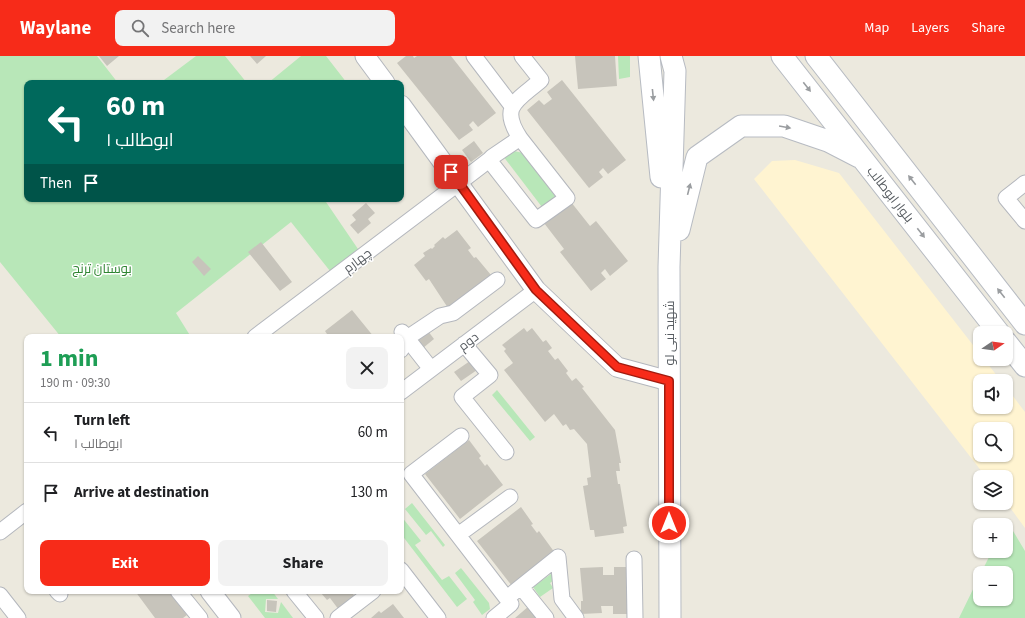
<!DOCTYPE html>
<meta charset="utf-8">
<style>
body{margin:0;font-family:"Source Sans 3",Cairo,sans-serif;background:#f2f2f2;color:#202124;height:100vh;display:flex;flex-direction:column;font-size:15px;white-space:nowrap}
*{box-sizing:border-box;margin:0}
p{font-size:13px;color:#757577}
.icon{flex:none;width:22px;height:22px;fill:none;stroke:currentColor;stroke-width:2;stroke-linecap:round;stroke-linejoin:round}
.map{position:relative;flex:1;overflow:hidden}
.panel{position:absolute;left:24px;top:278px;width:380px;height:260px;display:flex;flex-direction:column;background:#fff;border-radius:8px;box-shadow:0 1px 3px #0004}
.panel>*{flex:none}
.banner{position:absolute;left:24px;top:24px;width:380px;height:122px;border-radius:8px;box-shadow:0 1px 3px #0004;background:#00695c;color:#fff;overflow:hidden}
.needle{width:26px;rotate:77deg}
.controls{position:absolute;left:973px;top:270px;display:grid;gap:8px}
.controls a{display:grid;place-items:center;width:40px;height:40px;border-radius:8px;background:#fff;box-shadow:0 1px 3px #0004;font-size:20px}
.pin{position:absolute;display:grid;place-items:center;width:34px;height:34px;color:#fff;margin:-17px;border-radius:8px;box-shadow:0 2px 6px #0006}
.me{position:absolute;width:44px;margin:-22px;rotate:0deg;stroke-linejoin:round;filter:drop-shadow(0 0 3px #0008)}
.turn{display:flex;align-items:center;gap:14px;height:84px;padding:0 16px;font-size:18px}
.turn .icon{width:52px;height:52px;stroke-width:2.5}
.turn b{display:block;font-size:28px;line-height:34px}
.then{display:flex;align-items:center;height:38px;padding:0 16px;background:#0003;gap:8px;font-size:15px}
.round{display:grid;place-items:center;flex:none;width:42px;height:42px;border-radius:8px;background:#f2f2f2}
.summary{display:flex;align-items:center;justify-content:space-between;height:68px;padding:0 16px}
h1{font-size:24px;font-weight:700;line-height:30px;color:#1e9e55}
.action{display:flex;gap:8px;margin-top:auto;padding:8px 16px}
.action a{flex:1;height:46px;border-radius:8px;background:#f72b19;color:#fff;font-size:16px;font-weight:700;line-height:46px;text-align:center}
.action a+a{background:#f2f2f2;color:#202124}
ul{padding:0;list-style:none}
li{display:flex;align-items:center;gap:12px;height:60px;padding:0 16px;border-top:1px solid #e0e0e0}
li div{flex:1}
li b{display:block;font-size:15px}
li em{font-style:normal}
header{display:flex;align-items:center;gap:24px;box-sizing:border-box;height:56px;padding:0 20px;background:#f72b19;color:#fff}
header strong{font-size:19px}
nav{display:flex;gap:22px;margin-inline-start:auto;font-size:14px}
.search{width:280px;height:36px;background:#f2f2f2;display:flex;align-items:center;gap:10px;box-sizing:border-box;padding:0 14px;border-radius:8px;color:#757577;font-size:15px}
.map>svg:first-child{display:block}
.commercial{fill:#fff4d1;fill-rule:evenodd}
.green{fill:#b8e7b8}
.building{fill:#c7c4bb}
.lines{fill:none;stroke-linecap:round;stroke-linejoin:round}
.minor-casing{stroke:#b4b7bd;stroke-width:17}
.tertiary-casing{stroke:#b4b7bd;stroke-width:21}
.secondary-casing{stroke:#b7bbc2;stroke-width:23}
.minor{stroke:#fff;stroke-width:15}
.tertiary{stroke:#fff;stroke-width:19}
.secondary{stroke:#fff;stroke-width:21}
.oneway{fill:#9a9da0}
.route-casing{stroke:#a11c10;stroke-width:10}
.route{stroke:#f72b19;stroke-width:7}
.labels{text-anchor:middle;stroke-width:3;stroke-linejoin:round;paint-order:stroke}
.street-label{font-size:13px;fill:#575c61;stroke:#fff}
.park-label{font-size:13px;fill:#2d8430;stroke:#fff}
</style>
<header>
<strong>Waylane</strong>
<div class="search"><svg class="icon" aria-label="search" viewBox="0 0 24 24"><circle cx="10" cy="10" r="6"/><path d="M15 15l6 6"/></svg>Search here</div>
<nav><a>Map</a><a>Layers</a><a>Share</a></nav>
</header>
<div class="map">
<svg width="1025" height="562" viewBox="0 0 1025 562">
<rect width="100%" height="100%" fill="#ece9de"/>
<path class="commercial" d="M795 104 839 117 980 298V303H984L1001 325H980V351H1006V331L1025 356V472L1006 446V421H986L754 123 772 105ZM980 373H1006V399H980Z"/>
<path class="green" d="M0 0H97L118 27H27V143H324L358 193 330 215 291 166 176 257 191 281H61L0 206Z
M196 0H225L247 27H160Z
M301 0H326L347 27H268Z
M618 0H630V21L619 23Z
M514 95 523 97 559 145 545 155 503 100Z
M497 334 535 381 530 385 492 339Z
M412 447 445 489 443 491 431 475 426 479 405 453Z
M401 460 421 485 415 489 442 524 449 520 467 543 457 551 401 478Z
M1007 465 1025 495V562H959L980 519V543H1006V517H981L992 495H1006L1005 469Z
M449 497 489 547 490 553 482 559 473 546 475 544 455 517 461 512Z
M555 515 559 520 550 527 553 532 540 541 533 531Z
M255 535H272L278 543H266L265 556 278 557 281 546 293 562H265L248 540Z"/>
<path class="building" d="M99 0H119L107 10Z
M250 0H266L257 8Z
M406 0H413L414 2 417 0H451L496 57 478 71 473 65 469 69 473 74 459 84 397 7Z
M575 0H615L617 30 578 33Z
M562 24 626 104 608 118 603 112 599 116 603 121 589 132 527 54 539 44 544 49 552 43 547 36Z
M474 85 483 97 471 106 462 94Z
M571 146 590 170 596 165 628 205 610 220 605 213 601 217 606 223 591 235 560 196 564 193 544 167Z
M366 147 375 157 368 163 371 167 358 178 350 169 356 164 352 159Z
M457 174 471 192 468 194 474 202 476 201 491 219 448 252 429 223 426 225 414 209 425 200 423 197 431 192 432 193 435 190 434 189 443 181 445 183Z
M261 186 292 226 280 235 248 196Z
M198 200 211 213 204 220 192 206Z
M352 254 374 281H329L325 275Z
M524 272 527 276 532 272 543 286 546 284 552 292 548 295 555 304 558 302 568 315 566 317 572 325 576 322 584 331 582 332 615 374 621 407H619L620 415H616L618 428H620L627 470 623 471 624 477 595 481 594 474H590L583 430 588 429 587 422 591 421 587 388 574 373 570 374 566 368 563 370 554 358 545 366 504 314 513 307 504 295 506 293 502 289Z
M428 275 434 283 423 292 417 284Z
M470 305 477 314 461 325 454 316Z
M469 384 481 400 479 402 485 410 487 408 503 429 460 463 425 418Z
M521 451 533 468 531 469 537 477 539 475 555 497 512 530 477 485Z
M603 511V519H614V511H634L635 558H613V550H601L602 557 581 558V545H583L580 512Z
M135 535H168L187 559 183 562H155Z
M323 535H357L353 539 355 541 339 554 330 542 327 544 321 537Z
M267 544 277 545 276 556 267 555Z
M393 548 404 562H371L379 555 381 557Z
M529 550 539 562H515Z"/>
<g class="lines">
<defs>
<path id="minor" d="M474 0 512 50
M520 82C499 50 517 45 541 24L522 0
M1025 127 1006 142 1025 165
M402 276 431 313
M255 281 459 127 489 104 492 101 520 82 567 142 536 164 489 104
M464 288 490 319 462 341 506 396
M401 294 407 282 440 260 453 257 497 224
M401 336 536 234
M461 380 411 418 511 548 494 562
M0 476 27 455
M458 479 510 441
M558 501 562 543 576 562
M634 503 635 562
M401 514 438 562
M521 531 546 562
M57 535 60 538
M178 535 200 562
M294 535 316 562
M0 539 18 562
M507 542 558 501
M338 562 373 535"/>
<path id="tertiary" d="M365 0 385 27
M401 49 536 234 617 311 669 325
M210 535 231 562"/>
<path id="secondary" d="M649 0 661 121
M782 0 999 277
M816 0 1025 268
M679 174 697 101 741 70H784L828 85 859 101
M1006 286 1025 310
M670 562 669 211 675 15 671 0"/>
</defs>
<use href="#minor" class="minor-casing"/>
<use href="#tertiary" class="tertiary-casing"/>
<use href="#secondary" class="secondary-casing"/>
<use href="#minor" class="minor"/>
<use href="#tertiary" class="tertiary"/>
<use href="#secondary" class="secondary"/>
</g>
<defs><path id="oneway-solid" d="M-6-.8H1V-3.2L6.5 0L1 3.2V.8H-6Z"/></defs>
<g class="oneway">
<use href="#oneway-solid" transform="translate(807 31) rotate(52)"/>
<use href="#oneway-solid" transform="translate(653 39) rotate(84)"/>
<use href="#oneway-solid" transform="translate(785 71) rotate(10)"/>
<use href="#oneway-solid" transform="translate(912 124) rotate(-128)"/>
<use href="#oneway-solid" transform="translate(689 133) rotate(-76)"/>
<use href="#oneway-solid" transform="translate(921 177) rotate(52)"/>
<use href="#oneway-solid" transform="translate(1001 237) rotate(-128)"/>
</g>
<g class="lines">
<defs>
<path id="route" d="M451 116 536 234 617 311 669 325V467"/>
</defs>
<use href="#route" class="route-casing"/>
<use href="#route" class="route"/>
</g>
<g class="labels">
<g class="street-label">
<text transform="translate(891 138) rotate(52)" y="5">بلوار ابوطالب</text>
<text transform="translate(357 204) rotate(-37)" y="5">چهارم</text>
<text transform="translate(669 277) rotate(-90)" y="5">شهید نبی لو</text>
<text transform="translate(468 285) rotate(-37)" y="5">دوم</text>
</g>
<g class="park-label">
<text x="102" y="217">بوستان ترنج</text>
</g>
</g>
</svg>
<div class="controls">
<a><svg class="needle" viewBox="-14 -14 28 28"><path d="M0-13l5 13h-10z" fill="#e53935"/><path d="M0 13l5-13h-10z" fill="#757577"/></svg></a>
<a><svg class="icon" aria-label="sound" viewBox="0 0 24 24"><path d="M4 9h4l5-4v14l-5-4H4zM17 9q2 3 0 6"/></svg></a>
<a><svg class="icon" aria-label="search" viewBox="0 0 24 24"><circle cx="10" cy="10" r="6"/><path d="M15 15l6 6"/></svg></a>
<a><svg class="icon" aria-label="layers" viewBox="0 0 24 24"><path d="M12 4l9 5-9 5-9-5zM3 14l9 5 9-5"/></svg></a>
<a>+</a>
<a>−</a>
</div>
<div class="pin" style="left:451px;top:116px;background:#d93025"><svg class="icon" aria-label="arrive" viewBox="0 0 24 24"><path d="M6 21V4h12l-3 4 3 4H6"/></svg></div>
<svg class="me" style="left:669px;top:467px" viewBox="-20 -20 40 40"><circle r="17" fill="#f72b19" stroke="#fff" stroke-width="3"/><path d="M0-11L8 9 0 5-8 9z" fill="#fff"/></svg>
<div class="banner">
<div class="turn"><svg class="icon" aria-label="left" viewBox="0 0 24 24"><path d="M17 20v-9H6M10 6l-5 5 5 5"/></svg><div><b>60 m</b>ابوطالب ۱</div></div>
<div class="then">Then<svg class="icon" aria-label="arrive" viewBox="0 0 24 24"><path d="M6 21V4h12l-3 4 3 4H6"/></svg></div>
</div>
<section class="panel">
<div class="summary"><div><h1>1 min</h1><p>190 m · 09:30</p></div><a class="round"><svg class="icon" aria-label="close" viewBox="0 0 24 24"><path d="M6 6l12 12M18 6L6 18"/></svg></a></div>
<ul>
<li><svg class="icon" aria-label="left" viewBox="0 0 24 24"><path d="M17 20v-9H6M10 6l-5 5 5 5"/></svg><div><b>Turn left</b><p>ابوطالب ۱</p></div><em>60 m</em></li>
<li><svg class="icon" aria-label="arrive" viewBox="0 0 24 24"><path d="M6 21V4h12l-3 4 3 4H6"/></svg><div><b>Arrive at destination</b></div><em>130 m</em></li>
</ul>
<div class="action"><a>Exit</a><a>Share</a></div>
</section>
</div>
